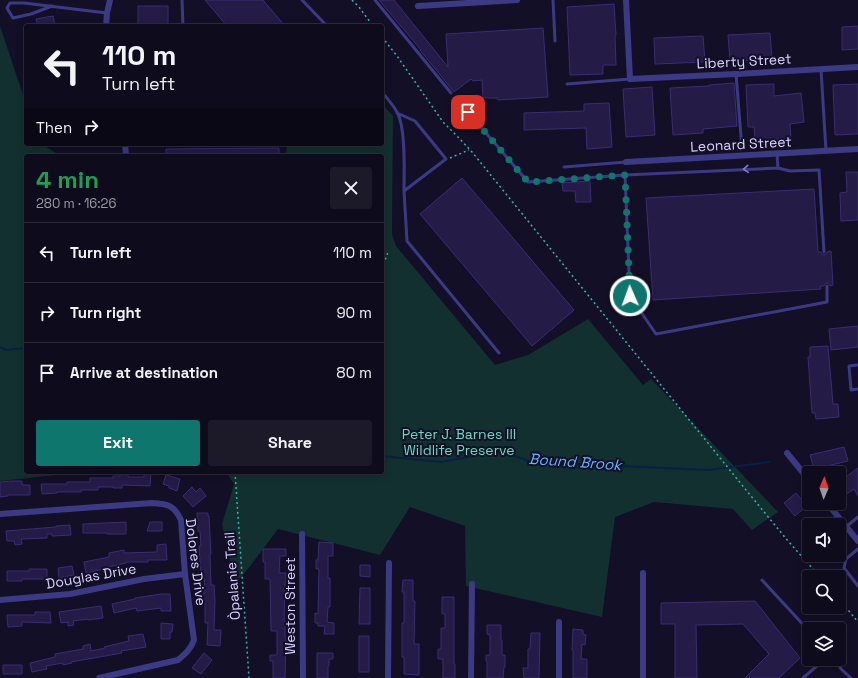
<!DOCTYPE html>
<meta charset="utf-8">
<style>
body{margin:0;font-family:"Space Grotesk",sans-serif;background:#1c1929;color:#f1f3f6;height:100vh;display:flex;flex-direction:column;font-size:15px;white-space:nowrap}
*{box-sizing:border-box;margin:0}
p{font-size:13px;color:#9b9ba3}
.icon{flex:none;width:22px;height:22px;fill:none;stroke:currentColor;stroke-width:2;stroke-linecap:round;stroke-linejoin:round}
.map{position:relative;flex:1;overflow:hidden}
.sheet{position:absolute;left:24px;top:154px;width:360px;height:320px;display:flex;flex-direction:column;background:#0e0b1c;border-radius:4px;box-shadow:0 2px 10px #0003,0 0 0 1px #2e2b3b}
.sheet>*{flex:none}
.top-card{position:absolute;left:24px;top:24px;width:360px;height:122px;border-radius:4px;box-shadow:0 2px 10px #0003,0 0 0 1px #2e2b3b;background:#0e0b1c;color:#f1f3f6;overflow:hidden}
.needle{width:26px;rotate:2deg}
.controls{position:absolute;left:802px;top:466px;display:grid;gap:8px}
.controls a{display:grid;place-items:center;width:44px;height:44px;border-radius:4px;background:#0e0b1c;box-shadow:0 2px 10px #0003,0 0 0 1px #2e2b3b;font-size:20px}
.pin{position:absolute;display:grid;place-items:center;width:34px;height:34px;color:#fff;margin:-17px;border-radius:8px;box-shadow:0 2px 6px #0006}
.me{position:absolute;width:44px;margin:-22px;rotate:358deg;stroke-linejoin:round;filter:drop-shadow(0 0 3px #0008)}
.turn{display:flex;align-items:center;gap:14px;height:84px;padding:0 12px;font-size:18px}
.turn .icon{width:52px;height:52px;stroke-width:2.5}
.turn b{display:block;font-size:28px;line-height:34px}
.then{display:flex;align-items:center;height:38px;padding:0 12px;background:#0003;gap:8px;font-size:15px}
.round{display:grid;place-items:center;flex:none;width:42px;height:42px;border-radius:4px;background:#1c1929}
.summary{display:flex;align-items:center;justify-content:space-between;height:68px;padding:0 12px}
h1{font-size:24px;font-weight:600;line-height:30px;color:#1e9e55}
.action{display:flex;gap:8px;margin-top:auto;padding:8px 12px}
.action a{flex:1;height:46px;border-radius:4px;background:#0f766e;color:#fff;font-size:16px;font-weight:600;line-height:46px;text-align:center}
.action a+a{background:#1c1929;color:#f1f3f6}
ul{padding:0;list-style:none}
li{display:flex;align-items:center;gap:12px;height:60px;padding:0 12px;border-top:1px solid #2e2b3b}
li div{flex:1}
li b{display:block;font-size:15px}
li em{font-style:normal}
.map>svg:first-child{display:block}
.green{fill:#12302f}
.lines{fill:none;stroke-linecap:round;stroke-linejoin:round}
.stream{stroke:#0a1f44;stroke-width:2}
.building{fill:#241b47;stroke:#3b2d73}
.path{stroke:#2fb8b0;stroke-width:1.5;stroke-dasharray:2 3;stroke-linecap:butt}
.service{stroke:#3d3a85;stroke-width:3}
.minor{stroke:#3d3a85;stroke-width:6}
.oneway{stroke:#837fbc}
.route{stroke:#0f766e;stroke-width:7;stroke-dasharray:0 12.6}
.labels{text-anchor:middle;stroke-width:4;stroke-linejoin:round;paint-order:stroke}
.street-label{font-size:14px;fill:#d9d4ff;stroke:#130f26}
.park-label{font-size:14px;fill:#5fe0c0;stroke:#130f26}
.water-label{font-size:15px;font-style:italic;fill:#62b6ff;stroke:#130f26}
</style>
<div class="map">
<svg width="858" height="678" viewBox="0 0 858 678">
<rect width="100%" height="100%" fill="#130f26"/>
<path class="green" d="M0 26 26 104V144H41L61 156H26V472H86L0 481Z
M382 104 393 116 392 234 396 246 495 365 528 355 588 319 643 385 651 379 778 512 752 530 733 509 654 502 615 517 602 617 466 586 465 526 410 507 380 555 278 529 251 565 235 584 222 524 234 484 226 472H382V156H286L287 144H382Z"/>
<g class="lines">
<path class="stream" d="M0 347 6 350 26 348
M382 456 441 462 502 451 531 462 708 470 769 462"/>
</g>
<path class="building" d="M205 0H263L285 26H227Z
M379 0H394L448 67 446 34 543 28 548 97 498 100 497 98H483L482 80 473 81 471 79 454 92 420 50H421Z
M614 4 616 35H615L616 65H603V74L570 75 567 7Z
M138 6H168V26H138Z
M53 16 55 26H38L36 19Z
M858 26V49L842 50V27Z
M770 33 772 59 730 61 728 35Z
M703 36 705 62 655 64 654 38Z
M734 83 737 126 703 129V133L673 135 670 88 709 86V85Z
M774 84V96L801 93 804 122 790 124 791 140 780 141V139L755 140 754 127H748L746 85Z
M858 84V134L835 135 833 85Z
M652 87 655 135 626 137 623 89Z
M609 103 612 147 587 149 586 128 524 130V113L584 111V104Z
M279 148V156H166V149Z
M846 172H858V220L841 221 840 193 847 192Z
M462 178 574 310 532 346 420 214Z
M590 181 591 202H576L575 191H563L562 183Z
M814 189 818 252H821L822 254 824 255 826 254 827 252 831 251 833 285 830 286 828 283H826L824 286H820L821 289 653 300 646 198Z
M858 326V347L831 350 829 329Z
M828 346 833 404H838L839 417 816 419 815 413H812L808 357H810V347Z
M844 447 848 461 814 469 810 455Z
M858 468V496L854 489 839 499V482Z
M120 472H128V477H144V473H151L150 486 122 485V488H113V487H98V490H81V492H57V493L42 494 41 484H67V482H90V478H113V476H120Z
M166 475 180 479 177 491 169 488V486L163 484Z
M11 481H22V485H30V495H8V496L0 497V482Z
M192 487 196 492 200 488 206 496 193 507 183 496Z
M796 493 807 506 795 516 784 503Z
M197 513H208V516H209L211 554H210L211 585H214L215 600 214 630H221L220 646 207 645 208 623H205V601H204L203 593H205L204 577H201L199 546H201L200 531H198Z
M126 522V534H107V533H83V524Z
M150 522H162V531H147Z
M70 525 71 535 52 536V534H47V538L21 539 22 544 15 545 14 541H7L6 531 56 527V526Z
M319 542 333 543V556H328V578H330V607H328L327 622 334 623V634H324L325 626H318V623H315V613L318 614 319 569H316V560H318Z
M166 544 167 560H148V562H126V563L104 568V569L86 573 84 562 109 557V553L124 550V553L157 552V545Z
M263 549H286V556H280L279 573H286V582H285L284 621H285V637H286L285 678H273V661H270V655H277V631H271L270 579H265V562H263Z
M360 565H370V577L360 576Z
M72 566 74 575 59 578 58 568Z
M29 569H47V579H22V581H7V571H29Z
M403 580H413V601H415L414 644H419V675L404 674V657H402V623H404V592H402Z
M360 588H370V624H359Z
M161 594H170L171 611H161V608L137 611 136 608 114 613 112 604 135 599V598Z
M442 597H454V664H455V678H443V659H438V649H441V628H445V614H442Z
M755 601 800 658 779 678H745L769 654 743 624 696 625 697 678H675V624H661V603Z
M101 606 103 618 88 620V619L73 621 74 625 68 626V622L61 623 59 612Z
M35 612H50L51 623 22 622V626L8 627 7 615H35Z
M161 623 173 624 172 632H170V639H161Z
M487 625H501V640H502V655H505V667H504L503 678H487V662L486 661V655H490V635L487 634Z
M573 629 583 630V634L586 635 585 645 582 644 581 659H587V678H573V650H572Z
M531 633H540L539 678H524L523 668H528V649H530Z
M143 634 146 647 121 651 122 653 71 662 72 663 63 665V663L46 666 47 669 32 672 30 663 55 657V654L83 649V646L90 644 91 651 105 648 104 647 129 641 128 636Z
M359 636H369V672H359Z
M204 653 212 660 201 674 192 668Z
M317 653H333V659H329V666H328V678H317Z
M3 665H22V674H3Z"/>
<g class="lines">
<path class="path" d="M352 0 359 7 373 26
M382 37 397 56 443 122 457 136 472 152 746 490 788 541 820 577
M450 158 469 150
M382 269 388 252
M235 472 249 678
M839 599 858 622"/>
<path class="service" d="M182 0 183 26
M302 0 327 26
M375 0 451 93
M553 0 555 41
M52 6 31 14 13 18 7 8 10 3H24L107 13
M821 69 826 151
M736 74 742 149
M567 84 630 79
M382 92C387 98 393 105 397 112 406 128 404 172 404 191
M468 112 528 182 625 175 778 168
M397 113 415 121 446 159 404 191 407 241 499 353
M777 154 778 168 790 171 819 170 824 252
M564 167 626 162
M625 175 630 296 656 334 827 302V286
M858 365 849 366 851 390 858 389
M846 527 858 517
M839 536 848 529
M858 549 846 559 844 568 858 586
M762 580 809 631
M834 659 841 669 851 678
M803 678 825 659"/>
<path class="minor" d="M626 0 630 79 736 74 858 67
M418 6 517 0
M106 26 107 13 110 0
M125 144 126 156
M626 162 858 149
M787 453 809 480
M827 503 858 541
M0 514 152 503C168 504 174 505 181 520L185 574 194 640C191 649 185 654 178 660L99 678
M302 534 303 678
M0 600 70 594 144 579 185 574
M388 678 389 563
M471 678 472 584
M559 678V622
M643 678V573"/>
</g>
<defs><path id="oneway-chevron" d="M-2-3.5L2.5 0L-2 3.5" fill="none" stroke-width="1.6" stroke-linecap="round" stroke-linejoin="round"/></defs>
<use class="oneway" href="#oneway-chevron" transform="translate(746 169) rotate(177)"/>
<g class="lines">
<path class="route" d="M468 112 528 182 625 175 630 296"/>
</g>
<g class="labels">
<g class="street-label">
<text transform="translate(744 61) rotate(-3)" y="5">Liberty Street</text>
<text transform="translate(741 144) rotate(-3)" y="5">Leonard Street</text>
<text transform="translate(196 562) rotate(83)" y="5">Dolores Drive</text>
<text transform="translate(91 576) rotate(-10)" y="5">Douglas Drive</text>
<text transform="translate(232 576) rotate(-94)" y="5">Òpalanie Trail</text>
<text transform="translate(290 606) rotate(-90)" y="5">Weston Street</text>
</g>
<g class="park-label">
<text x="459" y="439">Peter J. Barnes III<tspan x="459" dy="16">Wildlife Preserve</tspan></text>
</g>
<g class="water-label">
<text transform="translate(575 462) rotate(4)" y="5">Bound Brook</text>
</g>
</g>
</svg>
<div class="controls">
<a><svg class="needle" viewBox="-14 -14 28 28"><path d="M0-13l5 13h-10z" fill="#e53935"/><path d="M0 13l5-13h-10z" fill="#9b9ba3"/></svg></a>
<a><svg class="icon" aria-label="sound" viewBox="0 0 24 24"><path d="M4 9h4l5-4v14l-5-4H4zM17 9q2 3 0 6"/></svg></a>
<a><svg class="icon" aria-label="search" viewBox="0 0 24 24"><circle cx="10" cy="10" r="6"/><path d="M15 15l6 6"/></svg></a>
<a><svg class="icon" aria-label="layers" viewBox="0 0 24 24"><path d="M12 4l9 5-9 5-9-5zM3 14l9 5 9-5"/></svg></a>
</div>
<div class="pin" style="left:468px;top:112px;background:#d93025"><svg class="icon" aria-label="arrive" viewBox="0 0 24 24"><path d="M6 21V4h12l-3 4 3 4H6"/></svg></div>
<svg class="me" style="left:630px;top:296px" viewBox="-20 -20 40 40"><circle r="17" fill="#0f766e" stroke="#fff" stroke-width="3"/><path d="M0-11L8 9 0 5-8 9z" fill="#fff"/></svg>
<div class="top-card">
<div class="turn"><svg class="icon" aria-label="left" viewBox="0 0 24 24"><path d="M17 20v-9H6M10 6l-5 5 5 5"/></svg><div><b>110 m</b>Turn left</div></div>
<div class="then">Then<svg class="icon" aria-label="right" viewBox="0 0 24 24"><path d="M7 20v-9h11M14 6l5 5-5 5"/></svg></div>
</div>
<section class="sheet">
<div class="summary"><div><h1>4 min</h1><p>280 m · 16:26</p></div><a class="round"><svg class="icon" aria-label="close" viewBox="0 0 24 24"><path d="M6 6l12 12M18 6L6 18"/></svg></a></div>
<ul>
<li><svg class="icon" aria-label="left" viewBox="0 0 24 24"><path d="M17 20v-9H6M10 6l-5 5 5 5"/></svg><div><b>Turn left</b></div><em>110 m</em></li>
<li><svg class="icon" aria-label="right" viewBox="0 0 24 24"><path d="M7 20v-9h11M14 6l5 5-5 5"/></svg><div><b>Turn right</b></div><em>90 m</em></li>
<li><svg class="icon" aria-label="arrive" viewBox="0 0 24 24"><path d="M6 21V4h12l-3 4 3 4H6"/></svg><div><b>Arrive at destination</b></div><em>80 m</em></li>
</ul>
<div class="action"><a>Exit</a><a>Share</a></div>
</section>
</div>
